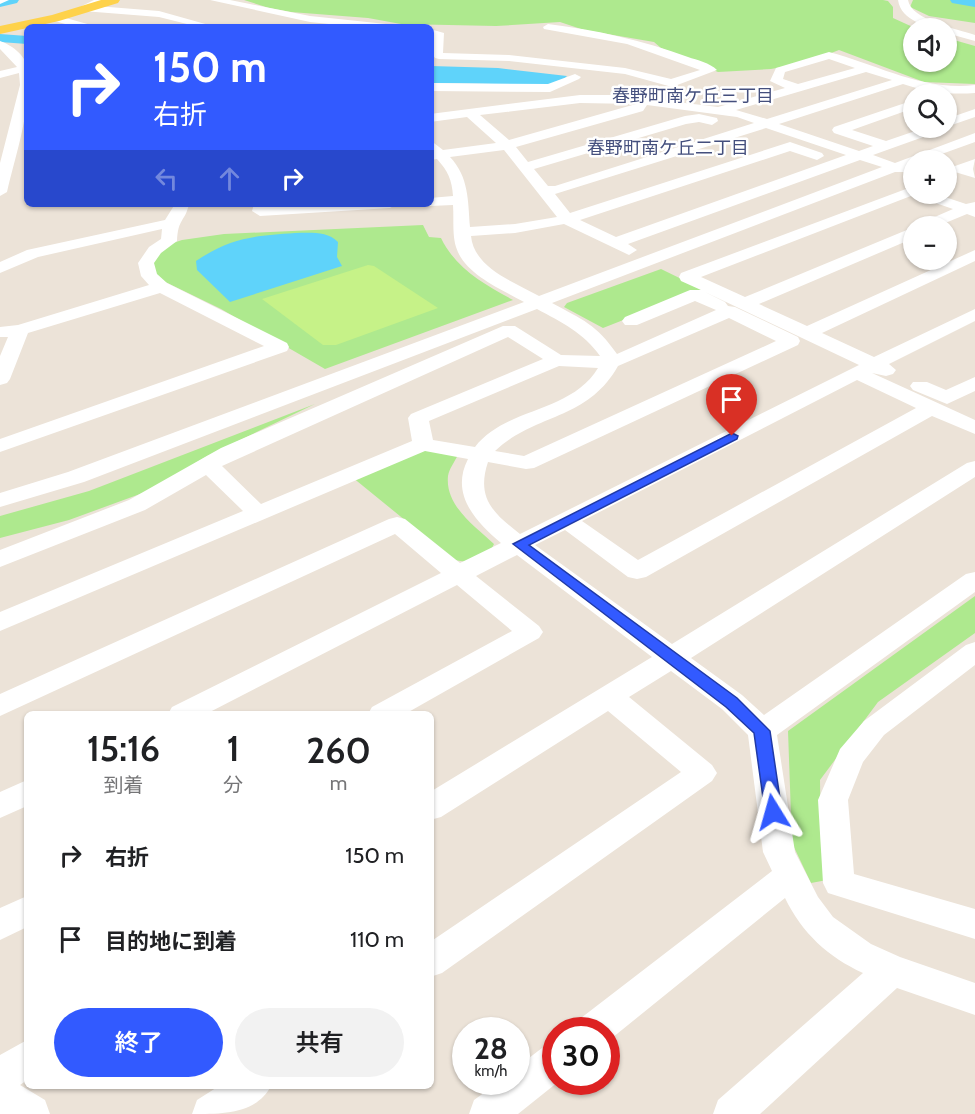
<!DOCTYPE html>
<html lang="ja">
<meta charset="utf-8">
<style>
body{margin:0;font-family:Cabin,"Noto Sans JP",sans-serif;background:#f2f2f2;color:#202124;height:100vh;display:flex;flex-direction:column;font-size:22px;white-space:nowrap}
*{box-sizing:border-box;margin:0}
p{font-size:20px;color:#757577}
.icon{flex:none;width:33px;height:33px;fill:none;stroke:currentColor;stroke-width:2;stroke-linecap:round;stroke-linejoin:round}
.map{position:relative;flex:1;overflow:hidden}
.details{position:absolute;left:24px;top:711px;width:410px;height:378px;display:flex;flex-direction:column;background:#fff;border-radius:9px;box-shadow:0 2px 4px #0004}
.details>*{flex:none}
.guide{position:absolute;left:24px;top:24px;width:410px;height:183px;border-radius:9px;box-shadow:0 2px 4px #0004;background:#325aff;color:#fff;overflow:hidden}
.tools{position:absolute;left:903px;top:18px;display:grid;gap:12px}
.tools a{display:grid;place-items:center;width:54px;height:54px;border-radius:50%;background:#fff;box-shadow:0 2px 4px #0004;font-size:30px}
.speed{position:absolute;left:452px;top:1017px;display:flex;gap:12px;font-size:30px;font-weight:700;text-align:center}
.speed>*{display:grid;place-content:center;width:78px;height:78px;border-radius:50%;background:#fff;box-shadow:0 2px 4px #0004;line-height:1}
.speed small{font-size:15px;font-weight:400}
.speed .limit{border:9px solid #d22;background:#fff;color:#111}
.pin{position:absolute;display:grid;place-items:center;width:51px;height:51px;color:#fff;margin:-62px -26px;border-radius:50% 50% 50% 0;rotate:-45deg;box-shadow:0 0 6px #0007}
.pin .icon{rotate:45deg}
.me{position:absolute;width:66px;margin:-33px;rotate:352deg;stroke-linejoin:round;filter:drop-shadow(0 0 4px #0008)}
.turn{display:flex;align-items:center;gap:21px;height:126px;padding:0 30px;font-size:27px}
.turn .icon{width:78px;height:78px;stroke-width:2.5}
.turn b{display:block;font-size:42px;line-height:51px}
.lanes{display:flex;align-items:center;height:57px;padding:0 30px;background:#0003;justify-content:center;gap:30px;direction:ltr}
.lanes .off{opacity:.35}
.eta{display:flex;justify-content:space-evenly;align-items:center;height:102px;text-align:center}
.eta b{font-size:36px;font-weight:600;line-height:42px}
.primary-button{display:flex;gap:12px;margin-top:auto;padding:12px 30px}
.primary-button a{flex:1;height:69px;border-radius:36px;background:#325aff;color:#fff;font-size:24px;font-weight:600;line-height:69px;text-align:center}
.primary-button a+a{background:#f2f2f2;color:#202124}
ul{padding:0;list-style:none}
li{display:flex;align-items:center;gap:18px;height:84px;padding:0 30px}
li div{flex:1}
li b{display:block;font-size:22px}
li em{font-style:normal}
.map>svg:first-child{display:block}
.green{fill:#aee98e}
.pitch{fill:#c6f288}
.water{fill:#5fd3fa}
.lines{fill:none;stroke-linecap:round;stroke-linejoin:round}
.river{fill:#5fd3fa;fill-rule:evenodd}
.minor{fill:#fff;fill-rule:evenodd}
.major{fill:#fed24b;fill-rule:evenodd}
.route{fill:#325aff;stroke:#203aa6;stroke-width:1.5}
.labels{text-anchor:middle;stroke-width:5;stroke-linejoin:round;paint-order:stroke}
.far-neighbourhood-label{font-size:18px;fill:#444f7d;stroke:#fff}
</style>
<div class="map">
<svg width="975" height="1114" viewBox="0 0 975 1114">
<rect width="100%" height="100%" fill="#ece3d8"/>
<path class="green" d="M244 0H883L888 1 893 7V18L915 28 914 62H946L947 38 975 46V84L924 82 839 50 808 62 771 69 718 72 661 48 654 42 584 30 560 22 496 26 401 24 368 18 291 12 269 8Z
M913 0H950L975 4V23L929 16 910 7Z
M423 225 429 237 441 238C456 269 484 284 513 300L325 369 221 309 155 277 153 259 167 245 182 240 224 234Z
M661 269 702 289 603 328 564 307 567 303Z
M315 404 207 456 151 490 69 520 0 538V516L89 491Z
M423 448 458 455C455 461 449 469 448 476 445 506 475 526 494 544L490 552 467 562 454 560 352 477Z
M975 596V633L878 702 820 780 821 848 827 880 811 883 792 843 788 731Z"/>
<path class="pitch" d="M368 265 374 266 438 308 336 345H323L262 299Z"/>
<path class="water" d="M431 66 498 68 567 76 561 82 548 85 431 83Z
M295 233C311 233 327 231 338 242L337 257 342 266 230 302 197 270 196 261C232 237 254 236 295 233Z"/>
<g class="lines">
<path class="river" d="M0 0H19L17 3 0 7Z
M950 0H975V7L952 3Z
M0 34 27 36V44L0 42Z"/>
<path class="minor" d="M0 0H9L0 4Z
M94 0H108L96 6 159 11 216 27H199L159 17 83 11 78 8Z
M210 0H230L310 16 386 24 391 27H357L310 22Z
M898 0H908C911 20 957 29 975 35V41L946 33V28C928 28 901 21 898 0Z
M55 15 91 25 92 27H76L51 20V16Z
M548 24C596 30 642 40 688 57 697 60 710 63 717 70L672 87 625 74 509 61 439 59 435 58 431 52 433 36 430 35V29L444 33 443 53 509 55 625 68 671 79 700 70 627 44 544 29 543 27Z
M0 41C10 44 25 55 27 66 34 100 15 157 7 192L0 196V163L20 85 19 73 0 78V71L17 67 0 49Z
M829 52C878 65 923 91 975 85V93C950 95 927 92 903 84L779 124 859 151 873 146 834 133 832 130 834 127 914 100V108L852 130 886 141 924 128H941L940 131 873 155 895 163 975 133V142L925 160H914V165L906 168 905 172H895L552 303C583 320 596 324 617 354L716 310 695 301 637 325H625L622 321 625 317 690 290H701L681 281 679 277 681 273 914 186V194H936L966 204 975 202V217L967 214 938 226H919L921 223 953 209 918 197 916 194 701 277 745 297 914 227V238L759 304 807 326 975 250V261L822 333 874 357 975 309V321L889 364 896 370 893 374 886 376 872 373 975 420V434L932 416 646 577 637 579 628 577 565 530 535 545 672 644 967 463 975 461V477L691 658 742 695 764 715 966 574 975 572V592L777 735 795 852 818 897 833 917 871 944 900 957 975 983V1015L897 988 760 1114H713L718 1100 863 973C828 957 802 933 785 898L607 1042 606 1030H576L581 1018 772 871 763 852 748 735 722 709 671 671 629 697 712 765 717 773 712 781 442 973 430 977V942L681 772 608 711 441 817 430 820V792L652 657 517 555 476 576 539 626 543 632 539 638 405 714H368L372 707 512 631 457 585 206 714H168L172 707 441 573 395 534 0 716V694L389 519 397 517 405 519 460 563 501 543C475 521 450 494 468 459L425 451 0 631V612L243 511 206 475 145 510 0 567V550L129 500 221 448 503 326H515L561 355 600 356C584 333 561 322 537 309L84 482 0 507V493L68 472 524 302C501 289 464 274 456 247 452 234 454 218 453 205L430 206 424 204H430V198L453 196C452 180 448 171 437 159L430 160V140L443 150 496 143 467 117 430 122V114L580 95H619L718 107 785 88 770 81 776 68ZM829 59 855 68 798 84 783 79 785 72ZM866 72 892 80 767 119 736 110ZM580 103 636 104 509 140 480 115ZM647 105 737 117 754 123 555 186H548L534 169 686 124 699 122 712 125 718 121 717 118 699 114 685 116 528 162 516 147 643 111ZM766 128 846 155 616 237 580 220 790 151 817 160 824 156 822 153 790 142 570 213 555 194ZM504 150 557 217 515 224 470 227C468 201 469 177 450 157ZM860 160 882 167 539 296C514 282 474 268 471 236L515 233 564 224 629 255 637 250 628 244ZM705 292 859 365 520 534C493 513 476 498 488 462L526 469 534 468 798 345 800 341 798 337 735 307 728 306 725 302ZM729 318 776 341 524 456 495 451C535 413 587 421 618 366ZM508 337 543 359 411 414 408 418 412 441 261 504 222 466ZM559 366 598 368C571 413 506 407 475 447L433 440 429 421ZM857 380 916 408 638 560 582 521Z
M575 74 581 77 579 79 550 92 430 91V83L548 84Z
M975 109V117L946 127V119Z
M975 159 973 169 975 178 955 172 953 169 955 166Z
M175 204H189C185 222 178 218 177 241L161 253 154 263 157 274 167 283 287 343 289 347 287 351 0 452V439L264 346 160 293 28 333 10 379 7 383 0 385V356L8 337H0V327L18 325 149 285 141 276 138 263 149 247 161 239 162 229 38 257 0 273V262L27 250 165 220Z
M254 204H268V206L397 204 390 208 260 216 252 211Z
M975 377V391L947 404 913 390 910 386 913 382H927L946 390Z
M975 642V665L884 735 863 762 848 800 854 874 975 909V939L828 893 823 883 818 800 840 749 864 721 966 645Z
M27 780V806L0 818V792Z
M27 896V927L0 940V908Z
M27 1040V1080L20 1085 45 1100 50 1114H0V1055Z
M555 1043V1082H558L518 1114H469L474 1100 499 1082H516V1068L542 1048Z
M219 1086H271C256 1114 224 1114 192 1114L197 1100Z"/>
<path class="major" d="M101 0H120L118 3 59 21 0 34V26L52 15Z"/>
</g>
<path class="route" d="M732 433 738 436 737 439 529 545 737 698 770 731 782 812 779 817 773 819 767 817 765 812 754 733 726 707 513 544Z"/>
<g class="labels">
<g class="far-neighbourhood-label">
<text x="693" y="102">春野町南ケ丘三丁目</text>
<text x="668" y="154">春野町南ケ丘二丁目</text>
</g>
</g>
</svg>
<div class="tools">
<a><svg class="icon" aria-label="sound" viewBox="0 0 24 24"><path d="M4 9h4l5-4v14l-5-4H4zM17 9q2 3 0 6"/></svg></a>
<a><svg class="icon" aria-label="search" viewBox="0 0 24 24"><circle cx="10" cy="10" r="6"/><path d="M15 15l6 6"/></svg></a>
<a>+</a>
<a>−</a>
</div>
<div class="speed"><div>28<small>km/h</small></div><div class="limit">30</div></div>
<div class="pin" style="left:732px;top:436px;background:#d93025"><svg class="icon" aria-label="arrive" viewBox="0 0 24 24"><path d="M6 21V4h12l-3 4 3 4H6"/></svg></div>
<svg class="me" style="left:773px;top:812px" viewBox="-20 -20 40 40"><path d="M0-17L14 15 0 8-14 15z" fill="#325aff" stroke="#fff" stroke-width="4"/></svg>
<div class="guide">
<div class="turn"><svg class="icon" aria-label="right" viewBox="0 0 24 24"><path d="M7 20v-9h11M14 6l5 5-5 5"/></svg><div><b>150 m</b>右折</div></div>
<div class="lanes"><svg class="icon off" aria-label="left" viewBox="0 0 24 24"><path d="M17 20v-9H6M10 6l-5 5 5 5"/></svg><svg class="icon off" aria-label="ahead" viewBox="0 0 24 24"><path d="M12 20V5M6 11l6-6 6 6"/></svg><svg class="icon" aria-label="right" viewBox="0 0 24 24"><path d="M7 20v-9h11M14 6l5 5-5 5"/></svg></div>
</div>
<section class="details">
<div class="eta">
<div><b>15:16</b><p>到着</p></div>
<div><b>1</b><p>分</p></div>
<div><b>260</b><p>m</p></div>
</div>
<ul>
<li><svg class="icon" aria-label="right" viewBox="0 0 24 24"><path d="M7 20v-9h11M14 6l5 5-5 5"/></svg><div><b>右折</b></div><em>150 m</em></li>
<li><svg class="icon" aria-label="arrive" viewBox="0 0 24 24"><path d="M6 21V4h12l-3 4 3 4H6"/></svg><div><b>目的地に到着</b></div><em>110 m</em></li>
</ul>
<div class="primary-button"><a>終了</a><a>共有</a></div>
</section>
</div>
